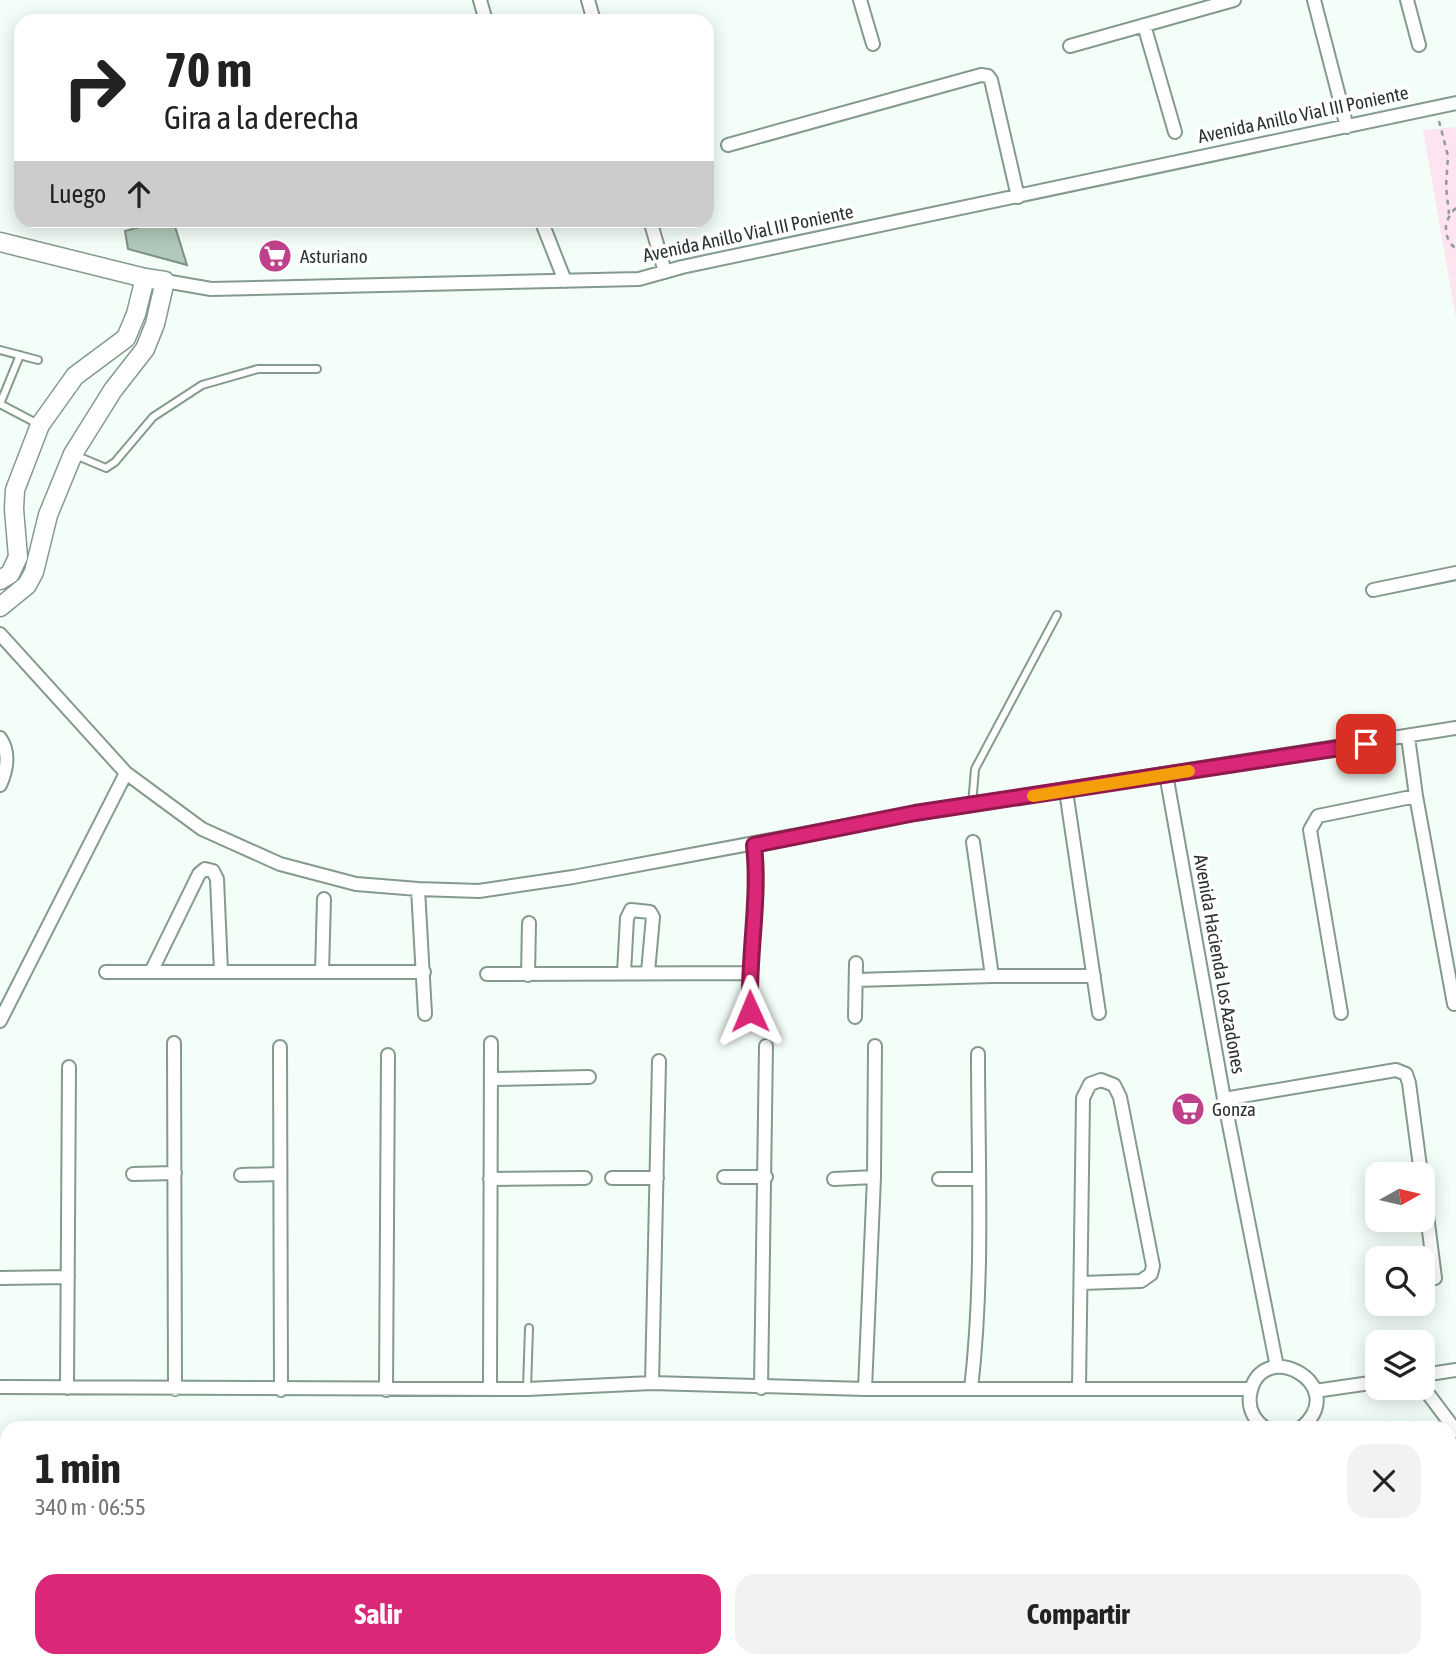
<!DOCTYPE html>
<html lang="es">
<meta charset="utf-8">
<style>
body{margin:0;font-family:"Asap Condensed",sans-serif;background:#f2f2f2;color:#222;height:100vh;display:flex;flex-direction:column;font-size:26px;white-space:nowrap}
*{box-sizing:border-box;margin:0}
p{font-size:23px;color:#767676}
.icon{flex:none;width:38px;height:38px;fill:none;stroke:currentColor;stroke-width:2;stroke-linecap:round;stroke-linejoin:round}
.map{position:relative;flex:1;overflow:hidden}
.panel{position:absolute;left:0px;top:1421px;width:1456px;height:247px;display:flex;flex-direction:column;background:#fff;border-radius:21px 21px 0 0;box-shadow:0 4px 18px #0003}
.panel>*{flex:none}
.hud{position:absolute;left:14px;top:14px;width:700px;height:214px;border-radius:21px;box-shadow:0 4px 18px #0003;background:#fff;color:#222;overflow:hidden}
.needle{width:46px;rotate:82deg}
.buttons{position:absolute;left:1365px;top:1162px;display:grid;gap:14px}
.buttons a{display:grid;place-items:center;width:70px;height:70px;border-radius:14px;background:#fff;box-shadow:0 4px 18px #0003;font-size:35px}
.pin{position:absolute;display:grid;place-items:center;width:60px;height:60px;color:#fff;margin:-30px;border-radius:14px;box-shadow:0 4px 10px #0006}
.me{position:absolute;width:77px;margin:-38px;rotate:359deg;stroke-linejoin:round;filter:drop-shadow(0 0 5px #0008)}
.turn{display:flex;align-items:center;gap:24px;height:147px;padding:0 35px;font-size:32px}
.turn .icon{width:91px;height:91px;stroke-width:2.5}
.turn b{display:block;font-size:49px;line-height:60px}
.then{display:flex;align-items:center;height:66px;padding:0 35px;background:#0003;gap:14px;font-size:26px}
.round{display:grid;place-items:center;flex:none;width:74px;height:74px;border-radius:21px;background:#f2f2f2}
.summary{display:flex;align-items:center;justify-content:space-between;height:119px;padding:0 35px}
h1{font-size:42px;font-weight:700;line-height:52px}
.cta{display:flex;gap:14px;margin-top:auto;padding:14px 35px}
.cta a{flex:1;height:80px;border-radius:21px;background:#db2777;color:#fff;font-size:28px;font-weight:700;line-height:80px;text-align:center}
.cta a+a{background:#f2f2f2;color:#222}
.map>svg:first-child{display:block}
.green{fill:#fee3f0}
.building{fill:#b1c8ba;stroke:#7b9183;stroke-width:2}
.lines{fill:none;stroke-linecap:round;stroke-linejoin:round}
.lane-casing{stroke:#839a8c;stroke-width:10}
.street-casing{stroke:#839a8c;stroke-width:16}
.secondary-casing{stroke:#839a8c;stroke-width:21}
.highway-casing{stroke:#839a8c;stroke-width:24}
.path{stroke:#929c96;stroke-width:2.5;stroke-dasharray:5 5;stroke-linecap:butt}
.lane{stroke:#fff;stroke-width:6}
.street{stroke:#fff;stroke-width:12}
.secondary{stroke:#fff;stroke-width:18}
.highway{stroke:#fff;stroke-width:21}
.route-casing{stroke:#8e194d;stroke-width:18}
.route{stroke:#db2777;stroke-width:12}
.slow{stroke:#f59e0b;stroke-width:12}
.labels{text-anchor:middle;stroke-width:7;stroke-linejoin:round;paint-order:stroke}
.street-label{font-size:19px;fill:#2a332d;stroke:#fff}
.poi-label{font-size:19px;fill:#2a332d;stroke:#fff;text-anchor:start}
</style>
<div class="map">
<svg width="1456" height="1667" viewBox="0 0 1456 1667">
<rect width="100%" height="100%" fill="#f4fef8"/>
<path class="green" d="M1456 127V318L1423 130Z"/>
<path class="building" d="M165 220H173L187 265 128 249 125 231Z"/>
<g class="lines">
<defs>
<path id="lane" d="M0 350 38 360
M0 404 20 355
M0 404 38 424
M75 455 106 468 115 462 153 417 202 385 258 369H317
M972 805 975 769 1057 615
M527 1389 529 1328"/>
<path id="street" d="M480 0 486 21
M588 0 594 21
M860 0 873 44
M1314 0 1347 127
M1407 0 1419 45
M1144 25 1175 132
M1070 46 1234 0
M728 145 981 75 988 76 991 80 1018 197
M541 220 565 281
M650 220 665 272
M165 281 211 289 639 279 682 267 1456 103
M1373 590 1456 573
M0 634 126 773 202 829 280 864 356 884 418 889 479 891 573 877 915 813 1456 728
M1408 737 1416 796 1454 1004
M0 738C10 752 7 770 0 785
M1166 774 1224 1099 1277 1367
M1066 791 1099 1013
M973 842 992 976
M418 889 425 1014
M106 972H424
M151 972 199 874 205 869 213 871 217 879 221 971
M322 972 324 899
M624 973 627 918 631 910 650 912 653 917 648 972
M487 974 749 973
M528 975 529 923
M856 980 992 976H1094
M750 1011C748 956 760 900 754 845
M1341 1013 1310 830 1318 816 1416 796
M855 1017 856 963
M0 1021 126 773
M174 1043 175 1389
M280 1047 281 1390
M492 1079 589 1077
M1224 1099 1396 1070 1406 1074 1409 1083 1421 1174
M133 1174 175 1173
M241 1175 280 1174
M724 1177H766
M612 1178H657
M490 1179 585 1178
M834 1179 874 1177
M939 1179H978
M1423 1184 1435 1278
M0 1278 68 1277
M1423 1375 1456 1370
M652 1383 659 1061
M0 1387 527 1389 652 1383 865 1389H1251
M1423 1387 1456 1431
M67 1388 69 1067
M761 1388 766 1046
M1079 1388 1083 1098 1090 1084 1101 1080 1114 1085 1120 1097 1153 1266 1151 1274 1141 1281 1081 1283
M490 1389 491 1043
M865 1389 874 1177 875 1046
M971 1389C984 1278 978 1165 978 1054
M386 1390 388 1055
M1315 1391 1377 1382
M1265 1428C1254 1420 1248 1408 1250 1395 1260 1334 1353 1385 1301 1428
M1449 1476 1456 1470"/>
<path id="secondary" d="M0 242 145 278 165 281 155 324 145 349 113 390 73 454 48 515 34 572 27 585 0 607
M0 580 10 574 18 557 14 509 15 490 40 425 75 376 126 338 136 314 145 278"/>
<path id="highway" d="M1449 1626 1456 1621
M1400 1667 1408 1661
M1449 1667 1456 1661"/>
</defs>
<use href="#lane" class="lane-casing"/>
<use href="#street" class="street-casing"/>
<use href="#secondary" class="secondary-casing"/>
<use href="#highway" class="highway-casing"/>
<path class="path" d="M1439 121 1448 156 1446 187 1449 214
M1456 208C1443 220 1442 237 1456 249"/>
<use href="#lane" class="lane"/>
<use href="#street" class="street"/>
<use href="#secondary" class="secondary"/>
<use href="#highway" class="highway"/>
</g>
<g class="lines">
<defs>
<path id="route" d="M750 1011C748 956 760 900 754 845L915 813 1366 744"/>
</defs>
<use href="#route" class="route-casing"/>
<use href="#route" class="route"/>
<path class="slow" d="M1033 796 1189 771"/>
</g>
<defs>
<symbol id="supermarket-disc" viewBox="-11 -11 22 22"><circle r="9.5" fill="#bf408b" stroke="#fff"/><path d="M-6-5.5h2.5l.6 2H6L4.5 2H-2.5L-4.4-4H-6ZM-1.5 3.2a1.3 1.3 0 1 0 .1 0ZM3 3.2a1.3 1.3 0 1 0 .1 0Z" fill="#fff"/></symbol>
</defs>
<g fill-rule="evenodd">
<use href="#supermarket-disc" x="256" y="237" width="38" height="38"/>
<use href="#supermarket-disc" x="1169" y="1090" width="38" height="38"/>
</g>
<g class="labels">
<g class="street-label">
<text transform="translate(1303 114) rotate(-12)" y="7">Avenida Anillo Vial III Poniente</text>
<text transform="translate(748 233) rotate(-12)" y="7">Avenida Anillo Vial III Poniente</text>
<text transform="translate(1220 964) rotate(80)" y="7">Avenida Hacienda Los Azadones</text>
</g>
<g class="poi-label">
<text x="300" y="263">Asturiano</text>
<text x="1212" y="1116">Gonza</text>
</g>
</g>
</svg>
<div class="buttons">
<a><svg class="needle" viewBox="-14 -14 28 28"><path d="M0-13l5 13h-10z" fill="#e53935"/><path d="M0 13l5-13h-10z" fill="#767676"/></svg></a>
<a><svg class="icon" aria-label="search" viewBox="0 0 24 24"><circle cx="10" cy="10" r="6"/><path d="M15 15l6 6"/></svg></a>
<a><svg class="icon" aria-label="layers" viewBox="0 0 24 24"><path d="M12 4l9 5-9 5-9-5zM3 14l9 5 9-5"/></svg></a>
</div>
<div class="pin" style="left:1366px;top:744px;background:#d93025"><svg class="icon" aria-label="arrive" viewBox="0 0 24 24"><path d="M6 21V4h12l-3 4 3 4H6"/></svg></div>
<svg class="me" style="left:750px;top:1011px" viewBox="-20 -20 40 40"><path d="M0-17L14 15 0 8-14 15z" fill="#db2777" stroke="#fff" stroke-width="4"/></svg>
<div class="hud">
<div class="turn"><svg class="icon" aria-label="right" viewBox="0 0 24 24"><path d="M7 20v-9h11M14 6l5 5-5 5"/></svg><div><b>70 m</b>Gira a la derecha</div></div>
<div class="then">Luego<svg class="icon" aria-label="ahead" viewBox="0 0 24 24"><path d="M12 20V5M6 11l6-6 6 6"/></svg></div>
</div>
<section class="panel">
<div class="summary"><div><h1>1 min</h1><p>340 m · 06:55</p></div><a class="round"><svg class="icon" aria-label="close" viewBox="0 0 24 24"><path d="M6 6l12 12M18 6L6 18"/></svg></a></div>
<div class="cta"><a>Salir</a><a>Compartir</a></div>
</section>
</div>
